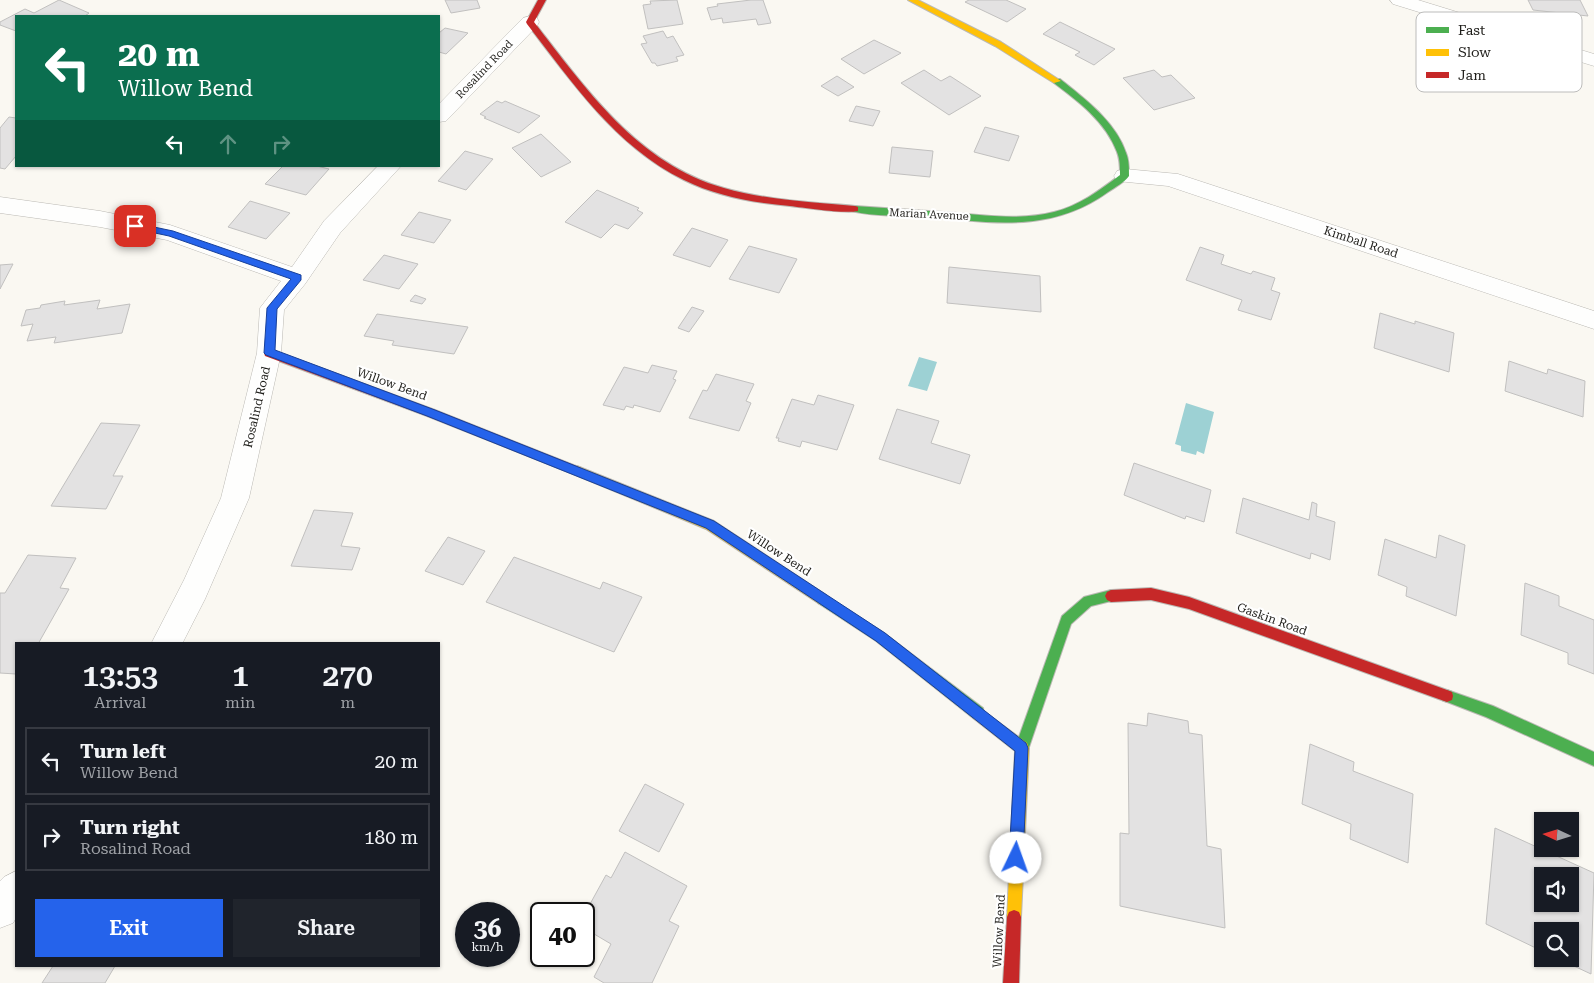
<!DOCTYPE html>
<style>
body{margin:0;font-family:"Roboto Serif",serif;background:#20242c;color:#f1f3f6;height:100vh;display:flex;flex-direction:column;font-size:19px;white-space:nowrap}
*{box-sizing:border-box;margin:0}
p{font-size:16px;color:#9ea1a6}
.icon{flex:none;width:28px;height:28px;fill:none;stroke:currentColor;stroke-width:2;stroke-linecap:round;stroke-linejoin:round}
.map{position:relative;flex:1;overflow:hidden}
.details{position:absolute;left:15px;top:642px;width:425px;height:325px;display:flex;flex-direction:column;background:#171b24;border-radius:0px;box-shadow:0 1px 4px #0004}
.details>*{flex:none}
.top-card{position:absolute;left:15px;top:15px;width:425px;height:152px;border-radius:0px;box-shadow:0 1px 4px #0004;background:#0b6e4f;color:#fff;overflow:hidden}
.needle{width:32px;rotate:274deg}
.buttons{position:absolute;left:1534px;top:812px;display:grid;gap:10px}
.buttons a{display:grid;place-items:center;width:45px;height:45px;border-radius:0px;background:#171b24;box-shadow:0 1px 4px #0004;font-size:25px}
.speed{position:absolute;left:455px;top:902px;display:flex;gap:10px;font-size:25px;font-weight:700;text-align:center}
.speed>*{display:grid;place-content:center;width:65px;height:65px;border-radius:50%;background:#171b24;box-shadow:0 1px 4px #0004;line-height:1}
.speed small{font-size:12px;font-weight:400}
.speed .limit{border:2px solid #111;border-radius:8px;background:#fff;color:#111}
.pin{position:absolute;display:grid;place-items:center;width:42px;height:42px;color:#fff;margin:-21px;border-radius:10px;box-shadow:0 2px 8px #0006}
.me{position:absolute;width:55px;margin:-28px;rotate:3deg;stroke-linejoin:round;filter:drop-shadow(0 0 4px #0008)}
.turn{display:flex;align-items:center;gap:18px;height:105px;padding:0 20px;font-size:22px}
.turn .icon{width:65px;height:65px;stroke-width:2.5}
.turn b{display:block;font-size:35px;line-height:42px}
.lanes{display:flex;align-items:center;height:48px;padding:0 20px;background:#0003;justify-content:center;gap:25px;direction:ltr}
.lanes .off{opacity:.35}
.eta{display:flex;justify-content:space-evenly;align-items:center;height:85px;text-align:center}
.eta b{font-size:30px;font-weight:600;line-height:35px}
.cta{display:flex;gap:10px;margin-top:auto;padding:10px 20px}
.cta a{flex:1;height:58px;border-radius:0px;background:#2563eb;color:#fff;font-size:20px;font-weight:600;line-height:58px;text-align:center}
.cta a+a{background:#20242c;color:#f1f3f6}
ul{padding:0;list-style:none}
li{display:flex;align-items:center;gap:15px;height:68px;margin:0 10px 8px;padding:0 10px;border:2px solid #363941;border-radius:0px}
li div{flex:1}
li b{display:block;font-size:19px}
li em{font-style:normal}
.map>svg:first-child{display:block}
.water{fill:#9dd1d4}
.building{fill:#e3e2e2;stroke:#c1c0bf;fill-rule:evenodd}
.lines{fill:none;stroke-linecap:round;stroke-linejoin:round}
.street-casing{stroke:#bbb9b4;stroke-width:1}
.fast-casing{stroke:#bbb9b4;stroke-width:2}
.slow-casing{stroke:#bbb9b4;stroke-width:2}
.jam-casing{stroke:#bbb9b4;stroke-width:2}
.street{fill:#fefefd;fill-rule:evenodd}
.fast{fill:#4caf50;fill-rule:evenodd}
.slow{fill:#ffc107;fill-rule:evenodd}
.jam{fill:#c62828;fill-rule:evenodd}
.route{fill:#2563eb;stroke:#184099}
.labels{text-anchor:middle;stroke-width:4.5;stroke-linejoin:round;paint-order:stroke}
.far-street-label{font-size:11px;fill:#201f1b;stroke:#fff}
.street-label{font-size:12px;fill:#201f1b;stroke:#fff}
.key{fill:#fff;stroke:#bcbcbb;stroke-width:1}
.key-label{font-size:14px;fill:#201f1b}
</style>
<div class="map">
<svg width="1594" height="983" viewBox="0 0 1594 983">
<rect width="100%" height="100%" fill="#faf8f2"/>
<path class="water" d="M919 357 937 362 927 391 908 386Z
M1186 403 1214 412 1204 454 1197 451 1196 455 1181 451V446L1175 444Z"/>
<path class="building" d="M59 0 89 13 85 16H16V31L0 25V22L25 9 34 13Z
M445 0H477L480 8 451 13Z
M677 0 683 24 648 29 643 5 651 4 650 1Z
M751 0H763L771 23 758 25 756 19 723 23 722 18 711 20 707 8 718 6 717 4Z
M969 0H1006L1026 9 1007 22 965 2Z
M1528 0H1580L1588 16 1533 10Z
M1060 22 1115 49 1094 65 1075 55 1080 52 1043 34Z
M445 28 468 33 446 54 439 52V33Z
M663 31 667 38 673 36 684 55 676 57 678 61 657 66 655 63H652L641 44 647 43 643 36Z
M874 40 901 53 864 74 841 59Z
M924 70 941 81 950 76 981 96 949 115 901 83Z
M1154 70 1162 77 1171 75 1195 98 1154 110 1123 78Z
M837 76 854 87 838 96 821 86Z
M497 101 502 103 505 101 540 116 519 133 484 118 486 117 480 114Z
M856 106 880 111 873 126 849 121Z
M9 117 16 118V156L5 169 0 168V128Z
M985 127 1019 136 1009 161 974 152Z
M541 134 571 162 541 177 512 148Z
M892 147 933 151 930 177 889 173Z
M465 151 493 159 466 190 438 181Z
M283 166H317L329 169 306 195 265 184Z
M597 190 639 208 637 210 643 213 628 229 615 224 601 238 565 222Z
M250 201 290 213 266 239 228 227Z
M419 212 451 220 434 243 401 235Z
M692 228 728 240 710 267 673 255Z
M749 246 797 259 779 293 729 279Z
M1200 247 1224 255 1221 264 1251 274 1253 271 1275 278 1271 290 1280 293 1271 320 1238 310 1242 300 1186 280Z
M384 255 418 264 399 289 363 280Z
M13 264 0 289V265Z
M949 267 1040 276 1041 312 947 303Z
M415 295 426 299 422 304 410 301Z
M100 300 97 309 130 304 122 333 54 343 56 337 27 341 33 324 21 326 26 310 40 308 41 305 65 301 64 305Z
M692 307 704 311 689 332 678 328Z
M1380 313 1415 324V321L1454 333 1449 372 1374 348Z
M377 314 468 327 454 354 392 345 394 341 364 336Z
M1509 361 1547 374 1548 369 1585 381 1583 417 1505 391Z
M652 365 677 371 673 379 676 380 660 412 634 405 633 408 626 406 624 410 603 405 624 367 648 373Z
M716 374 754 384 746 401 751 403 739 431 689 418 703 390 707 391Z
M818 395 854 405 837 450 802 441 800 447 778 441 779 438H776L792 399 814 405Z
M897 409 939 421 931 443 970 455 960 484 879 459Z
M101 423 140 425 113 476H123L106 509 51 506Z
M1134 463 1211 490 1204 522 1186 516 1185 519 1124 495Z
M1243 498 1309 520 1312 502 1317 504 1316 516 1335 522 1330 560 1311 553 1310 559 1236 533Z
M314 510 353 513 341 546 360 548 352 570 291 566Z
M1439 535 1465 545 1456 616 1406 596 1407 587 1378 575 1385 539 1436 558Z
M448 537 485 551 463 585 425 571Z
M28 555 76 558 60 588 69 589 38 644H16V674L0 673V593H5Z
M514 557 600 589 603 582 642 597 614 652 486 602Z
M1525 583 1559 596V606L1594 620V674L1568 664V653L1521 635Z
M1148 713 1188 721 1189 733 1202 735 1207 846 1221 849 1225 928 1120 906V833L1129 834 1128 723 1147 726Z
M1310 744 1354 762 1353 771 1413 794 1408 863 1350 839 1351 824 1302 804Z
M645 784 684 804 659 852 619 831Z
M1495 828 1594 873 1591 974 1559 959H1570V931H1542V951L1486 924ZM1542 876H1570V904H1542Z
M625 852 687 886 669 921 679 926 652 983H604L594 977 611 944 584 928V915L606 875 611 878Z
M53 966H115L105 983H42Z"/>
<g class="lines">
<defs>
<path id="street" d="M1390 0H1418L1594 54V66L1393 4Z
M530 16 537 18 539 22 537 26 446 121 439 122V104L523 18Z
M378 166H401L340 233 305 284 284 310 281 353 249 498 205 599 182 644H151L184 580 221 498 257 353 260 308 281 281 167 240 100 227 0 213V197L100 211 170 225 292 267 324 221Z
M1125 169 1178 174 1594 311V329L1168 186 1117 181 1114 176 1117 171Z
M16 871V918L13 923 0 928V881L4 877Z"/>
<path id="fast" d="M1054 79H1060C1085 99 1116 122 1126 153 1129 160 1129 168 1129 176 1124 183 1115 187 1108 192 1050 234 991 222 924 217 901 215 874 217 852 211V207L855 206C889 208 924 211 958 213 990 216 1023 220 1054 212 1079 206 1100 190 1120 175 1120 167 1120 159 1117 152 1106 122 1078 101 1054 83Z
M1111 590 1115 592 1117 596 1115 600 1091 606 1071 624 1027 753 1022 755 1017 753 1015 748 1062 616 1084 597Z
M822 593 884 633 983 708 984 713 983 718 978 719 973 718 876 641 818 603 816 599 818 595Z
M1447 690 1493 706 1594 752V766L1486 717 1442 700 1441 696 1442 692Z"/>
<path id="slow" d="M908 0H918L1001 42 1061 81 1054 83 995 46Z
M577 466 714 521 826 595 828 599 826 603 822 605 818 603 706 529 573 474 571 471 573 468Z
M978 707 1027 743 1029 748 1021 917 1019 922 1014 924 1009 922 1007 917 1015 751 973 718 972 713 973 708Z"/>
<path id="jam" d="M538 0H546L534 22C586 89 638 164 724 188 766 200 811 202 855 206L858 207V211C845 214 806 208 790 206 755 203 716 196 684 180 616 147 572 82 527 24L526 22Z
M269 349 435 410 581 468 583 471 581 474H573L427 416 265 356 264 353Z
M1151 588 1189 597 1447 690 1452 692 1453 696 1452 700 1447 702 1189 609 1151 600 1111 602 1107 600 1105 596 1107 592 1111 590Z
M1014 910 1019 912 1021 917 1019 983H1003L1007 917 1009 912Z"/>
</defs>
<use href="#street" class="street-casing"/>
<use href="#fast" class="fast-casing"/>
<use href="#slow" class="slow-casing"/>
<use href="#jam" class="jam-casing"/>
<use href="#street" class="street"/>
<use href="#fast" class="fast"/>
<use href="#slow" class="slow"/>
<use href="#jam" class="jam"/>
</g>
<path class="route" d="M135 223 173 231 301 275V280L277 309 275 350 435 410 714 521 885 633 1026 743 1028 748 1023 858 1021 863 1016 865 1011 863 1009 858 1015 751 876 641 706 528 427 416 266 355 264 353 267 308 291 279 169 236 132 228V224Z"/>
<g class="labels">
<g class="far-street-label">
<text transform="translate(484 69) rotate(-46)" y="4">Rosalind Road</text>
<text transform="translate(929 214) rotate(3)" y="4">Marian Avenue</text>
</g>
<g class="street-label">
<text transform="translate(1361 242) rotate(18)" y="4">Kimball Road</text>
<text transform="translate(392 384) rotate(20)" y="4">Willow Bend</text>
<text transform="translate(257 407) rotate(-77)" y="4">Rosalind Road</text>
<text transform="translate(779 553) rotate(33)" y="4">Willow Bend</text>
<text transform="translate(1272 619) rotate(20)" y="4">Gaskin Road</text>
<text transform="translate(999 931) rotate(-87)" y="4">Willow Bend</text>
</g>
</g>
<rect x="1416" y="12" width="166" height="80" rx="8" class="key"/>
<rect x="1426" y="27" width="23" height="6" fill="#4caf50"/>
<rect x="1426" y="49" width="23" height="7" fill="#ffc107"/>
<rect x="1426" y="72" width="23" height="6" fill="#c62828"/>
<g class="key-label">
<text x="1458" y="35">Fast</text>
<text x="1458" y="57">Slow</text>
<text x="1458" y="80">Jam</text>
</g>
</svg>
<div class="buttons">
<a><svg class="needle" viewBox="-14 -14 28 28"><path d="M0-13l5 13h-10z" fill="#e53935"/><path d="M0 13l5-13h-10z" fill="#9ea1a6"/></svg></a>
<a><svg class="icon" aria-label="sound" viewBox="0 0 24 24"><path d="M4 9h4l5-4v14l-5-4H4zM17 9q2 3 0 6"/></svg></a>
<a><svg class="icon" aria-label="search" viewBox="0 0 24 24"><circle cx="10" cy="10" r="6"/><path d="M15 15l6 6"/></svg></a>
</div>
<div class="speed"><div>36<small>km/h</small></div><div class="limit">40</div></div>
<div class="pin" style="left:135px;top:226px;background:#d93025"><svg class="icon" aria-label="arrive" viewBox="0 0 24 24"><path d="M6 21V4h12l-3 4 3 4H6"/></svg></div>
<svg class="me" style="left:1016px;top:858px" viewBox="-20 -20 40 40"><circle r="19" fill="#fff"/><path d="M0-13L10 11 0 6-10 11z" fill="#2563eb"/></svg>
<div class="top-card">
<div class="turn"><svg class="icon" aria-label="left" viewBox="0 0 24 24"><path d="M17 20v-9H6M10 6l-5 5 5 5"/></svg><div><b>20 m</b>Willow Bend</div></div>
<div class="lanes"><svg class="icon" aria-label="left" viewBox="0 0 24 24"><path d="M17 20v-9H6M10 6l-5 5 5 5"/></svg><svg class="icon off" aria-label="ahead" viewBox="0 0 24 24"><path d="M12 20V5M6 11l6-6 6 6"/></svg><svg class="icon off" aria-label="right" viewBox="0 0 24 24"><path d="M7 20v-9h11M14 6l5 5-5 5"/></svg></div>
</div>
<section class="details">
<div class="eta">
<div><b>13:53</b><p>Arrival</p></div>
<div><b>1</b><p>min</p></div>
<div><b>270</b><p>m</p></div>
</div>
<ul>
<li><svg class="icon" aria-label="left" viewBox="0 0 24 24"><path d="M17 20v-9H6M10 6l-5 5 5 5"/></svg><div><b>Turn left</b><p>Willow Bend</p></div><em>20 m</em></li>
<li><svg class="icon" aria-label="right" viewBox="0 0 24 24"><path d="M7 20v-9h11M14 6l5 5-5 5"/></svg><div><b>Turn right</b><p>Rosalind Road</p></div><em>180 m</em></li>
</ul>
<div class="cta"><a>Exit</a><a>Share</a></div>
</section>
</div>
